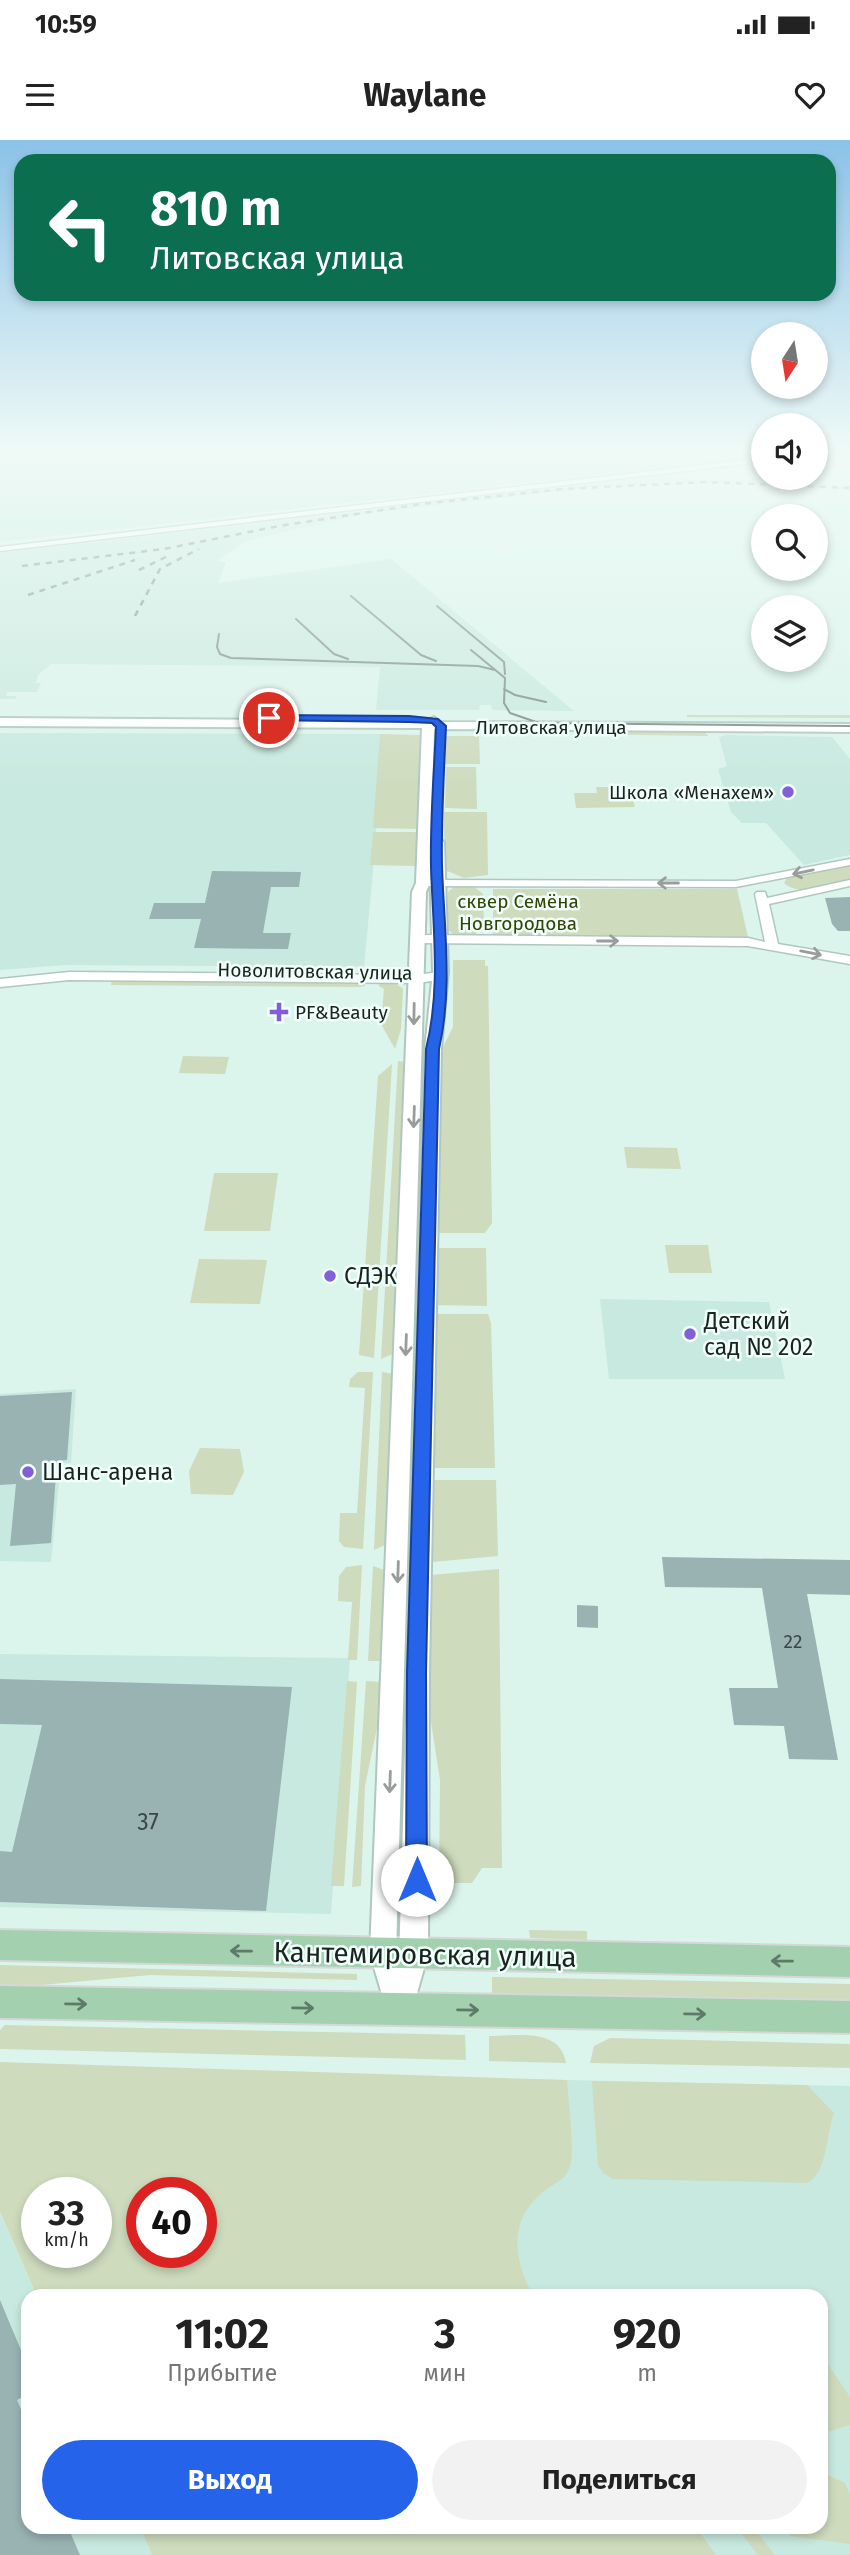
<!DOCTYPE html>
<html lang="ru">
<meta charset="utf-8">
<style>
body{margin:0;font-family:"Fira Sans",sans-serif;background:#f2f2f2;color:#222;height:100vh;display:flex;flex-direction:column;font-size:26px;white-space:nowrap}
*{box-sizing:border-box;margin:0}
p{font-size:23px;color:#767676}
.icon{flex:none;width:38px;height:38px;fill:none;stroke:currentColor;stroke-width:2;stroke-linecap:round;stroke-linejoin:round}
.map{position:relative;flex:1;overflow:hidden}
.panel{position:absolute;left:21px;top:2149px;width:807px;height:245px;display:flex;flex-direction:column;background:#fff;border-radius:21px;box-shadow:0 4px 10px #0003}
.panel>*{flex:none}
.top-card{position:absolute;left:14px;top:14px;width:822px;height:147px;border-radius:21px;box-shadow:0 4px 10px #0003;background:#0b6e4f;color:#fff;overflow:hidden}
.needle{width:46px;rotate:192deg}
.fabs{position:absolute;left:751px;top:182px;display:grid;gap:14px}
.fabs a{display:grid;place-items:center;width:77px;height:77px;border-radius:50%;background:#fff;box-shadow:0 4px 10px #0003;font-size:35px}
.speed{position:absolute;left:21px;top:2037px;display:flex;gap:14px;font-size:35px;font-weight:700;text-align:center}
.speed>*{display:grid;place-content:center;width:91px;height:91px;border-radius:50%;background:#fff;box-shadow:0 4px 10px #0003;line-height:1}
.speed small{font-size:18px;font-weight:400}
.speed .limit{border:10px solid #d22;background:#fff;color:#111}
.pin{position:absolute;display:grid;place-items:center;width:60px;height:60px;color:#fff;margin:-30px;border:4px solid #fff;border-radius:50%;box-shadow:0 2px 7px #0007}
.me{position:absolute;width:77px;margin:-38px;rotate:0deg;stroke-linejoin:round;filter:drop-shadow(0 0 5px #0008)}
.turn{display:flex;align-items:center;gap:24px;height:147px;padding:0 21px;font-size:32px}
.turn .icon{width:91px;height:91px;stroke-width:2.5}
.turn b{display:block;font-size:49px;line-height:60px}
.eta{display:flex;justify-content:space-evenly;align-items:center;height:119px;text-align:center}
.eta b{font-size:42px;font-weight:700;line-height:49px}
.cta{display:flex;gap:14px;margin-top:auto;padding:14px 21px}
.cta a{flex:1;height:80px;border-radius:42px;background:#2563eb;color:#fff;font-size:28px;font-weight:700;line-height:80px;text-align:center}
.cta a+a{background:#f2f2f2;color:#222}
.status{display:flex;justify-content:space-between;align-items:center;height:49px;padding:0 35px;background:#fff;direction:ltr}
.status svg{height:19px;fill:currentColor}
header{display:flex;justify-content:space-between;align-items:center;height:91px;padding:0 21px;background:#fff;font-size:32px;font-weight:700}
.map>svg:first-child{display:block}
.built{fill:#c8e9df}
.green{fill:#cedbbd;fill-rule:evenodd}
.building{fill:#99b3b3}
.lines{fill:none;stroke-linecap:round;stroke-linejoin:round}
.minor-casing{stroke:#b0c7c0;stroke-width:3}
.tertiary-casing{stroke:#b0c7c0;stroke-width:4}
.primary-casing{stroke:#d6d7d7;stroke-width:4}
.minor{fill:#fff;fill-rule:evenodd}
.tertiary{fill:#fff;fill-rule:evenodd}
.primary{fill:#a3d1af;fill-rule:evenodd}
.tram{stroke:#7a8b85;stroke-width:2}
.rail{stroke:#7a8b85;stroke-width:2.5;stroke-dasharray:6 6;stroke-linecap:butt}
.oneway{stroke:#989c9b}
.oneway2{stroke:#5e7a68}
.route{fill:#2563eb;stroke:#184099;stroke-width:2}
.poi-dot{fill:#825ed8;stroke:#f0fffa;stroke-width:2.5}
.labels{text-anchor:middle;stroke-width:5;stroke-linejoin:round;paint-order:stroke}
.far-street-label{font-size:19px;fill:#1a2320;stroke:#f0fffa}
.far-poi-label{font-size:19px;fill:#1a2320;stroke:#f0fffa;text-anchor:end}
.far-park-label{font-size:19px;fill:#304503;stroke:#f0fffa}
.number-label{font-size:19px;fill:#3a4745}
.poi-label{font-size:23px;fill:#1a2320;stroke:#f0fffa;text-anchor:start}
.near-number-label{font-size:23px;fill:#3a4745}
.near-street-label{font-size:28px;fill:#1a2320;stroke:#f0fffa}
</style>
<div class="status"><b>10:59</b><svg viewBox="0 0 49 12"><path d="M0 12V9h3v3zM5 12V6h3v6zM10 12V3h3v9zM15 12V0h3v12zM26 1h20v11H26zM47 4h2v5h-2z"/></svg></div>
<header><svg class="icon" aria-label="menu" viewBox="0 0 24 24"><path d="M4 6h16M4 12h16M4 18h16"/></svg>Waylane<svg class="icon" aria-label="heart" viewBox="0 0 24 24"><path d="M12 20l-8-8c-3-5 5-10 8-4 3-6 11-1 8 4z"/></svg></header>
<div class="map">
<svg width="850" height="2415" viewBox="0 0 850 2415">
<rect width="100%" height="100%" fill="#dbf4ec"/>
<path class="built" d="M0 309H763V316L0 402Z
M666 336 670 339H739L850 347V353L848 349 724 342 596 347 363 374 245 401 217 421 226 422 218 443 391 419 574 571 492 570 491 565H480L479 570H376L380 527 51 524 38 535 36 543H41L37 552H7L6 556H17L15 559H0V413Z
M0 593 380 594 376 698 364 827 65 825 0 830Z
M726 595 832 597 850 619V715L804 725 766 683H742L731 672 718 629 727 626 719 597Z
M600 1159 769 1162 785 1239H609Z
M76 1249 71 1323H61L51 1422 0 1421V1254Z
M0 1514 350 1518 331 1774 0 1767Z
M518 1939 850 1946V2415H332L315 2387H821V2156H357Z
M0 2073 37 2156H28V2387H140L152 2415H0Z"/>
<path class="green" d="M687 575H850V578L687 577Z
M575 590H701L709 596 576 594Z
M380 594 421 595 418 689 373 688Z
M446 596H479L480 624H445Z
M446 627H476L477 669 445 668Z
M596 647H615L617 653H631L635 667 576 668 574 653H597Z
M444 672H487L488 735 464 738 445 730Z
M373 692H417L415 726 370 725Z
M850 725V739C831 743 800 758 784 743L787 738Z
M473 746 483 754 484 785 474 796 453 794 447 789 448 752 454 747Z
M493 749H737L748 797 493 795Z
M453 820H485V826H488L492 1083 485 1093H438L441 911 453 887Z
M112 839 365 842V846L360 847 111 845Z
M379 842 395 843 403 849 401 889 395 909 381 884 384 849 379 846Z
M183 916 229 917 225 934 179 933Z
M398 921 406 922 395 1213 381 1219Z
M392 924 374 1218 359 1215 378 936Z
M624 1007 677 1008 681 1029 627 1028Z
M214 1033H278L270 1091H204Z
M665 1105H708L712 1133H669Z
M436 1108H486L487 1166 436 1165Z
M199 1119 267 1120 260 1164 190 1163Z
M435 1174H488L491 1183 495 1328H433Z
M358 1232H373L363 1409 344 1407 339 1401 340 1373H357L365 1248 349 1247 350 1239Z
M382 1232 394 1234 387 1404 374 1410Z
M200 1308 240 1309 244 1332 233 1355 191 1354 189 1331Z
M432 1340H496L498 1416 432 1422Z
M362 1425 357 1520H348L352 1462 338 1461 339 1436 346 1427Z
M373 1426 384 1430 386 1435 382 1521H368Z
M499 1429 502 1728H482L472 1743H439L440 1640 429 1569 431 1435Z
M347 1541 357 1542 344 1746H331Z
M366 1541 382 1542 380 1573 365 1646 361 1746 352 1747Z
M529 1790 587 1791V1800L530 1798Z
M0 1825 357 1834V1840L150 1835 30 1846 0 1845Z
M492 1837 850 1844V1864L492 1856Z
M5 1885 465 1895 466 1920 0 1909V1890Z
M489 1896C517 1896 560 1887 566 1923L489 1921Z
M610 1898 850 1904V1928L590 1923 594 1906Z
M0 1922 567 1940C568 1959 575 2011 570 2026 565 2041 556 2042 544 2051 510 2078 512 2116 531 2151L524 2156H37L0 2072ZM37 2053H96V2112H37ZM142 2053H201V2112H142Z
M592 1941 807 1945 834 1973C826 1995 827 2034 807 2043L613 2039 603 2033 598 2025Z
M821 2214 850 2257V2285L821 2294Z
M821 2332 845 2343 850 2355V2404L790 2396 785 2387H821Z
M140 2387H696L716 2415H152Z
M736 2387H753L775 2415H758Z"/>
<path class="building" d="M212 731 301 732 299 747H271L263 793H291L288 809 194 808 201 779H149L154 763H205Z
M850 757V791H838L832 784 825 758Z
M72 1252 67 1320 57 1321 51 1403 10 1406 16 1344 0 1345V1256Z
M662 1417 850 1420V1455L807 1454 838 1620 789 1619 784 1586 734 1585 729 1548H778L762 1448 665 1447Z
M577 1465 598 1466V1488L577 1487Z
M0 1539 292 1547 266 1771 0 1762V1711L12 1712 42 1585 0 1584Z
M0 2160 28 2227V2254L17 2260 28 2286V2387H68L80 2415H0Z"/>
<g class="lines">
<defs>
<path id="minor" d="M831 309H850V311L816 315V311Z
M763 318V322L0 411V407Z
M850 719V725L736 747 425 746 419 743 425 740 736 741Z
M850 740V746L769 764 778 804 850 816V824L748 806 417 803 411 799 417 795 748 798 765 802 755 754 757 752H765L767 758Z
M69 832 415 835 441 832 447 836 441 840 415 843 69 840 0 847V839Z"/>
<path id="tertiary" d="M434 577 439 582 850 584V592L434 589 431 701 437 698 444 702 448 831 441 909 429 1533 428 1814 410 1878 400 1881 389 1878 370 1814 412 752 416 743 422 588 0 586V578L426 581ZM430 721 433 831 425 909 399 1823 396 1814 426 752 430 743Z"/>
<path id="primary" d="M0 1790 850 1807V1837L0 1820Z
M0 1846 850 1861V1893L0 1878Z"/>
</defs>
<use href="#minor" class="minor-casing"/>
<use href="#tertiary" class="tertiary-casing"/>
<use href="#primary" class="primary-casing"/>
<use href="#minor" class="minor"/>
<use href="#tertiary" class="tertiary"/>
<use href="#primary" class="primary"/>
<path class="tram" d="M351 456 421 515 436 521
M437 466 504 522 505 534
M296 479 334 514 348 519
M219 494 217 507 220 514 231 518 478 526 495 530
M471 510 505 538 504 563 510 573 539 583 850 586
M504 549 515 555 546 562"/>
<path class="rail" d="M22 426 164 409 279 386 421 364 563 349 707 342 850 348
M139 430 170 415
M28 455 135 420
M135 476 160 429 199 409"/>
</g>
<defs><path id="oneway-shaft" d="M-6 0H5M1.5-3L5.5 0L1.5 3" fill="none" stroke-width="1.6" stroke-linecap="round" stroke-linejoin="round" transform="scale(1.75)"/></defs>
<g class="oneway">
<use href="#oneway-shaft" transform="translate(803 732) rotate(168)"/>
<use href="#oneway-shaft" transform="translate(668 743) rotate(-180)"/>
<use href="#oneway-shaft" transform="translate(608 801)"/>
<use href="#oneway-shaft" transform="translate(811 813) rotate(11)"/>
<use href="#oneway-shaft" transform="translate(414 874) rotate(91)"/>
<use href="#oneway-shaft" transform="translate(414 977) rotate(92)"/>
<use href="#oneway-shaft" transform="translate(406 1205) rotate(92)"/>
<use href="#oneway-shaft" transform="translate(398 1432) rotate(92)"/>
<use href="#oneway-shaft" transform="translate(390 1642) rotate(92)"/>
</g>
<g class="oneway2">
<use href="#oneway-shaft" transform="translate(241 1811) rotate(-179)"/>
<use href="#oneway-shaft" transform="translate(782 1821) rotate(-179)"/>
<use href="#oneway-shaft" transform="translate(76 1864) rotate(1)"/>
<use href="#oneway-shaft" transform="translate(303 1868) rotate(1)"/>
<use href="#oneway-shaft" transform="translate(468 1870) rotate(1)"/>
<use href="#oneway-shaft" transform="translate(695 1874) rotate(1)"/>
</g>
<linearGradient id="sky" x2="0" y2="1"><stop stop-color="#8bc2e8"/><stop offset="0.48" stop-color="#effaf6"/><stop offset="1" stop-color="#effaf6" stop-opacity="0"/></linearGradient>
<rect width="850" height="647" fill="url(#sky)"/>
<path class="route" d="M269 575 409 576 438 579 446 586C444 632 441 680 442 726 444 788 453 848 439 909L426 1533 427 1740 424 1746 417 1749 409 1746 406 1740 407 1533 426 909C441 849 433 789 431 727 430 680 434 633 436 587L432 583 409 582 265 580Z"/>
<g class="poi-dot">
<circle cx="788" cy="652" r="7"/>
<path d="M275.5 861.5h7v7h7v7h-7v7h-7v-7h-7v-7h7z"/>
<circle cx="330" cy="1136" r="7"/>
<circle cx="690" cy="1194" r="7"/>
<circle cx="28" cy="1332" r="7"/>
</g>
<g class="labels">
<g class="far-street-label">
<text x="551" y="594">Литовская улица</text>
<text transform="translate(315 831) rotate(1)" y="7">Новолитовская улица</text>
</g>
<g class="far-poi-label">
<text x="774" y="659">Школа «Менахем»</text>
<text x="295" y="879" text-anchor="start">PF&amp;Beauty</text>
</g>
<g class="far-park-label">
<text x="518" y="768">сквер Семёна<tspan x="518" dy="22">Новгородова</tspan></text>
</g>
<g class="number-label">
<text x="793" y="1508">22</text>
</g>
<g class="poi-label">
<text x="344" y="1144">СДЭК</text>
<text x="704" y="1189">Детский<tspan x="704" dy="26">сад № 202</tspan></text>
<text x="42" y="1340">Шанс-арена</text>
</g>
<g class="near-number-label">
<text x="148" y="1690">37</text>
</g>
<g class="near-street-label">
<text transform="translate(425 1814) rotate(1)" y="10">Кантемировская улица</text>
</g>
</g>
</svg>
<div class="fabs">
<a><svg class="needle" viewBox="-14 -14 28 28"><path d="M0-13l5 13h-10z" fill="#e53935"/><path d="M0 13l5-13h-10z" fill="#767676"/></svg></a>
<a><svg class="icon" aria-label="sound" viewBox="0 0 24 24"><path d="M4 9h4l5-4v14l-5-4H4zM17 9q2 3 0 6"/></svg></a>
<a><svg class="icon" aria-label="search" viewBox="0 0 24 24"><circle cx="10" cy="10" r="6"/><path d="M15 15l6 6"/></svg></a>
<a><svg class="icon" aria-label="layers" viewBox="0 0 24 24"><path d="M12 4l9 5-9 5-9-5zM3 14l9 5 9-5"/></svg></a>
</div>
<div class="speed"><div>33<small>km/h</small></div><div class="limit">40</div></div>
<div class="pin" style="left:269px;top:578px;background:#d93025"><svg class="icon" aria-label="arrive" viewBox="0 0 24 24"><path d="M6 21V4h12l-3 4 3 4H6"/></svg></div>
<svg class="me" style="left:417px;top:1740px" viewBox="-20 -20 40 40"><circle r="19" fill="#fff"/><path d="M0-13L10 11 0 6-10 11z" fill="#2563eb"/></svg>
<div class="top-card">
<div class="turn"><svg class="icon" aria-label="left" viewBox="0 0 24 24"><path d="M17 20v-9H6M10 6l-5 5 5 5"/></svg><div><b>810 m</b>Литовская улица</div></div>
</div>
<section class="panel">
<div class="eta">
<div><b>11:02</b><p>Прибытие</p></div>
<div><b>3</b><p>мин</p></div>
<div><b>920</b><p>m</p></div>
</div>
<div class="cta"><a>Выход</a><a>Поделиться</a></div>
</section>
</div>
